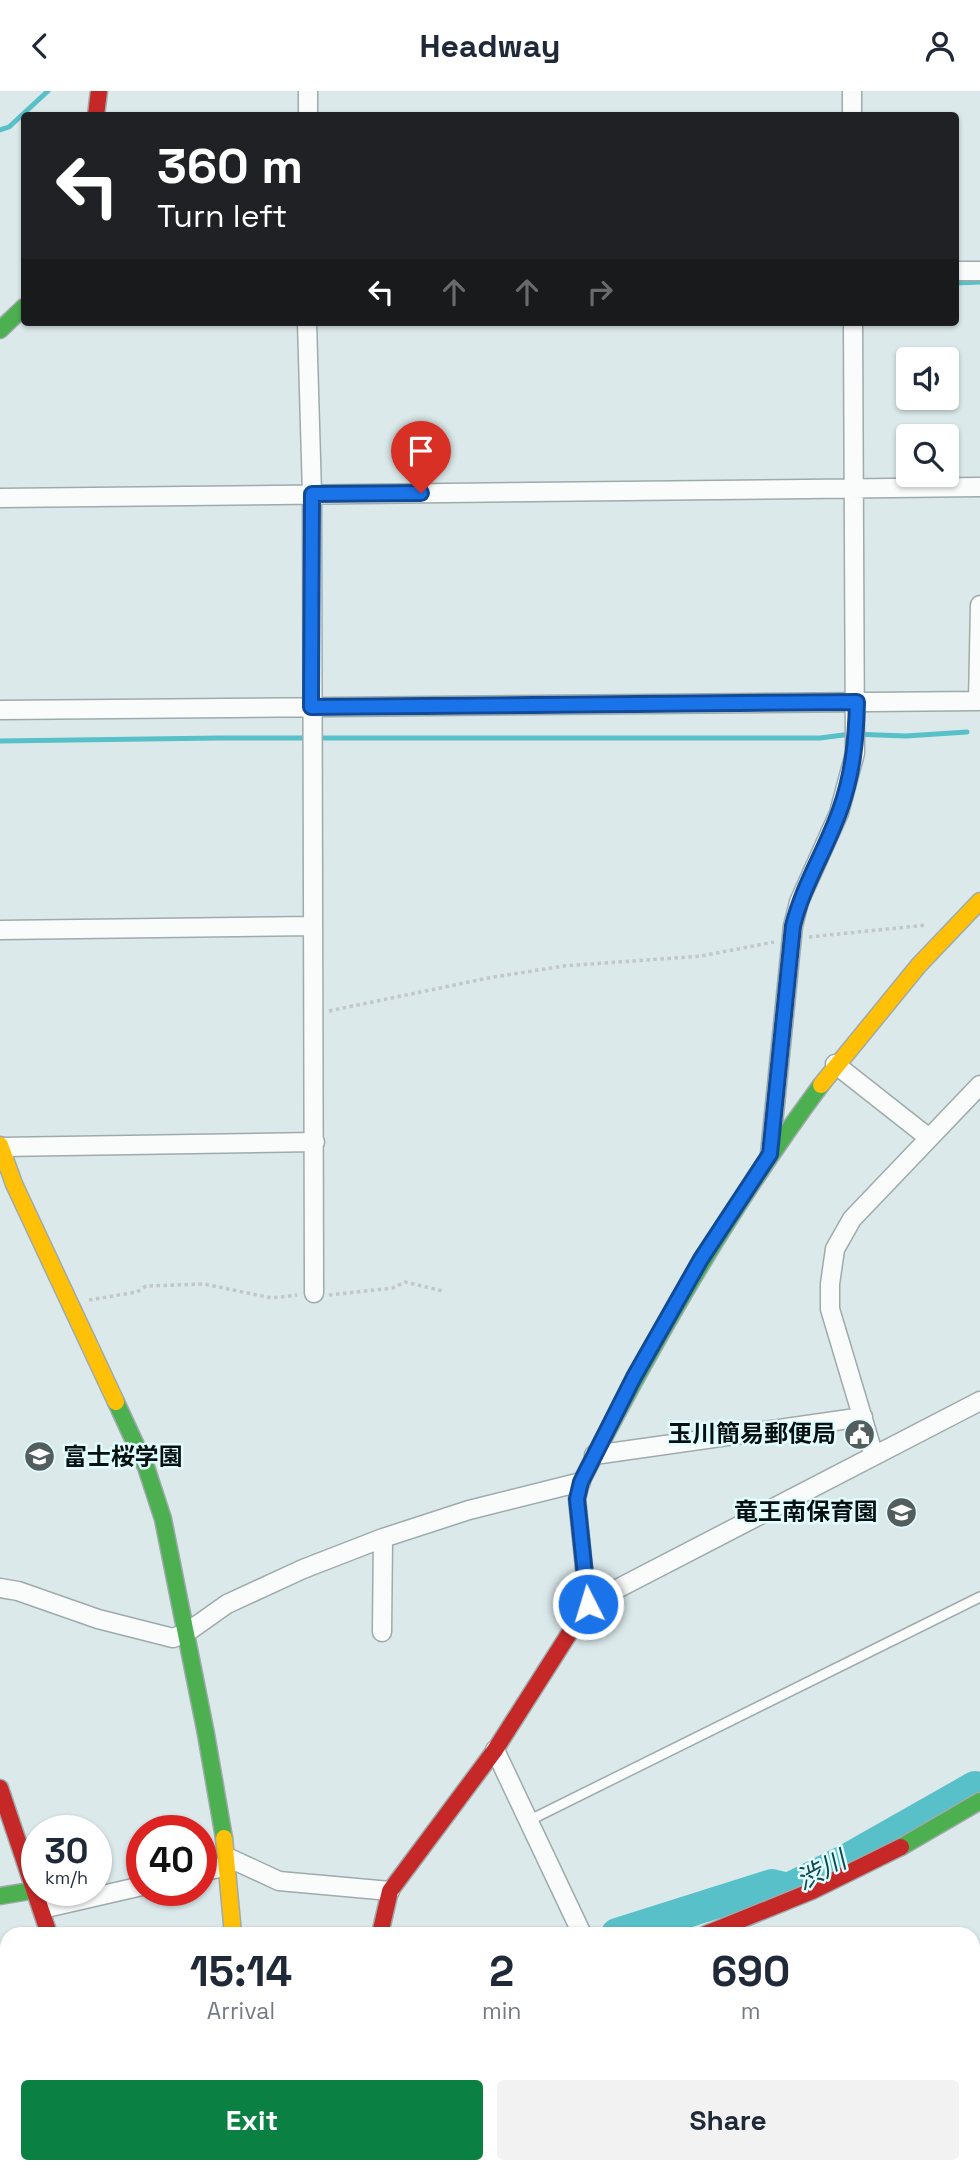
<!DOCTYPE html>
<meta charset="utf-8">
<style>
body{margin:0;font-family:"Space Grotesk","Noto Sans JP",sans-serif;background:#f2f2f3;color:#1f2937;height:100vh;display:flex;flex-direction:column;font-size:26px;white-space:nowrap}
*{box-sizing:border-box;margin:0}
p{font-size:23px;color:#747a83}
.icon{flex:none;width:38px;height:38px;fill:none;stroke:currentColor;stroke-width:2;stroke-linecap:round;stroke-linejoin:round}
.map{position:relative;flex:1;overflow:hidden}
.side{position:absolute;left:0px;top:1836px;width:980px;height:247px;display:flex;flex-direction:column;background:#fff;border-radius:21px 21px 0 0;box-shadow:0 2px 5px #0004}
.side>*{flex:none}
.guide{position:absolute;left:21px;top:21px;width:938px;height:214px;border-radius:7px;box-shadow:0 2px 5px #0004;background:#202124;color:#fff;overflow:hidden}
.controls{position:absolute;left:896px;top:256px;display:grid;gap:14px}
.controls a{display:grid;place-items:center;width:63px;height:63px;border-radius:7px;background:#fff;box-shadow:0 2px 5px #0004;font-size:35px}
.speed{position:absolute;left:21px;top:1724px;display:flex;gap:14px;font-size:35px;font-weight:700;text-align:center}
.speed>*{display:grid;place-content:center;width:91px;height:91px;border-radius:50%;background:#fff;box-shadow:0 2px 5px #0004;line-height:1}
.speed small{font-size:18px;font-weight:400}
.speed .limit{border:10px solid #d22;background:#fff;color:#111}
.pin{position:absolute;display:grid;place-items:center;width:60px;height:60px;color:#fff;margin:-72px -30px;border-radius:50% 50% 50% 0;rotate:-45deg;box-shadow:0 0 7px #0007}
.pin .icon{rotate:45deg}
.me{position:absolute;width:77px;margin:-38px;rotate:355deg;stroke-linejoin:round;filter:drop-shadow(0 0 5px #0008)}
.turn{display:flex;align-items:center;gap:24px;height:147px;padding:0 21px;font-size:32px}
.turn .icon{width:91px;height:91px;stroke-width:2.5}
.turn b{display:block;font-size:49px;line-height:60px}
.lanes{display:flex;align-items:center;height:66px;padding:0 21px;background:#0003;justify-content:center;gap:35px;direction:ltr}
.lanes .off{opacity:.35}
.eta{display:flex;justify-content:space-evenly;align-items:center;height:119px;text-align:center}
.eta b{font-size:42px;font-weight:700;line-height:49px}
.primary-button{display:flex;gap:14px;margin-top:auto;padding:14px 21px}
.primary-button a{flex:1;height:80px;border-radius:7px;background:#0b8043;color:#fff;font-size:28px;font-weight:700;line-height:80px;text-align:center}
.primary-button a+a{background:#f2f2f3;color:#1f2937}
header{display:flex;justify-content:space-between;align-items:center;height:91px;padding:0 21px;background:#fff;font-size:32px;font-weight:700}
.map>svg:first-child{display:block}
.lines{fill:none;stroke-linecap:round;stroke-linejoin:round}
.stream{stroke:#58c0c8;stroke-width:5}
.river{stroke:#58c0c8;stroke-width:32}
.lane-casing{stroke:#9faaab;stroke-width:12}
.street-casing{stroke:#9faaab;stroke-width:21}
.fast-casing{stroke:#9faaab;stroke-width:19}
.slow-casing{stroke:#9faaab;stroke-width:19}
.jam-casing{stroke:#9faaab;stroke-width:19}
.path{stroke:#c2c7c7;stroke-width:3.5;stroke-dasharray:3.5 3.5;stroke-linecap:butt}
.lane{stroke:#fafcfc;stroke-width:9}
.street{stroke:#fafcfc;stroke-width:18}
.fast{stroke:#4caf50;stroke-width:16}
.slow{stroke:#ffc107;stroke-width:16}
.jam{stroke:#c62828;stroke-width:16}
.path-bridge{stroke:#c2c7c7;stroke-width:3.5;stroke-dasharray:3.5 3.5;stroke-linecap:butt}
.route-casing{stroke:#114b97;stroke-width:18}
.route{stroke:#1a73e8;stroke-width:12}
.labels{text-anchor:middle;stroke-width:5;stroke-linejoin:round;paint-order:stroke}
.poi-label{font-size:24px;font-weight:bold;fill:#081112;stroke:#e1fdff;text-anchor:end}
.water-label{font-size:26px;font-style:italic;fill:#114a4e;stroke:#e1fdff}
</style>
<header><svg class="icon" aria-label="back" viewBox="0 0 24 24"><path d="M15 5l-7 7 7 7"/></svg>Headway<svg class="icon" aria-label="person" viewBox="0 0 24 24"><circle cx="12" cy="8" r="4"/><path d="M4 21q1-7 8-7t8 7"/></svg></header>
<div class="map">
<svg width="980" height="2082" viewBox="0 0 980 2082">
<rect width="100%" height="100%" fill="#dbe9eb"/>
<g class="lines">
<path class="stream" d="M0 39 9 36 48 0
M956 192 980 191
M0 650 220 647H820L851 643 906 645 967 641"/>
<path class="river" d="M617 1843 772 1794 788 1798 850 1767 975 1696"/>
<defs>
<path id="lane" d="M530 1729 980 1506"/>
<path id="street" d="M852 0V24
M308 24V0
M956 180H980
M307 231 312 403 314 1202
M0 407 980 396
M0 619 978 610 980 514
M0 839 312 835
M835 973 929 1047
M1 1056 315 1051
M770 1063 793 835 799 811 839 722 855 662 853 231
M594 1364 863 1326
M874 1365 830 1218V1193L835 1158 852 1128 980 994
M0 1497 18 1500 98 1528 173 1547 186 1542 227 1513 303 1478 383 1447 469 1419 581 1391
M588 1513 980 1310
M382 1541 383 1447
M495 1659 582 1843
M227 1766 279 1790 390 1800
M201 1781 228 1775
M42 1818 142 1795
M32 2082 33 2076
M276 2082 281 2076"/>
<path id="fast" d="M0 239 24 216
M116 1311 146 1376 163 1428 206 1643 224 1747
M584 1477 577 1408 581 1391C652 1253 728 1119 821 994
M901 1756 980 1710
M0 1805 36 1799
M81 2076 82 2082"/>
<path id="slow" d="M821 994 919 874 980 810
M0 1054 14 1093 116 1311
M224 1747 233 1843
M0 2062 7 2057
M244 2076V2082"/>
<path id="jam" d="M96 24 99 0
M0 1697 49 1843
M380 1843 390 1800 495 1659 588 1513 584 1477
M706 1843 812 1800 901 1756"/>
</defs>
<use href="#lane" class="lane-casing"/>
<use href="#street" class="street-casing"/>
<use href="#fast" class="fast-casing"/>
<use href="#slow" class="slow-casing"/>
<use href="#jam" class="jam-casing"/>
<path class="path" d="M809 846 927 834
M329 920 488 887 564 875 701 865 774 851
M329 1204 393 1197 405 1191 443 1200
M89 1209 137 1201 146 1195 204 1193 272 1207 297 1204"/>
<use href="#lane" class="lane"/>
<use href="#street" class="street"/>
<use href="#fast" class="fast"/>
<use href="#slow" class="slow"/>
<use href="#jam" class="jam"/>
<path class="path-bridge" d="M63 2082H96"/>
</g>
<g class="lines">
<defs>
<path id="route" d="M421 402 312 403 311 616 857 611C856 650 853 682 840 719 826 759 803 794 793 835L770 1063 701 1168 634 1286 581 1391 577 1408 588 1513"/>
</defs>
<use href="#route" class="route-casing"/>
<use href="#route" class="route"/>
</g>
<defs>
<symbol id="civic-disc" viewBox="-11 -11 22 22"><circle r="9.5" fill="#525d5e" stroke="#e1fdff"/><path d="M-.6-6.5H3V-4.5H.6V-3L4-1V1h2V6H-6V1h2V-1L-.6-3ZM-1.2 2.5V6h2.4V2.5Z" fill="#fff"/></symbol>
<symbol id="school-disc" viewBox="-11 -11 22 22"><circle r="9.5" fill="#525d5e" stroke="#e1fdff"/><path d="M0-5L7-2L0 1L-7-2ZM-4 1L0 2.5L4 1V4Q0 6-4 4Z" fill="#fff"/></symbol>
</defs>
<g fill-rule="evenodd">
<use href="#civic-disc" x="842" y="1326" width="35" height="35"/>
<use href="#school-disc" x="22" y="1348" width="35" height="35"/>
<use href="#school-disc" x="884" y="1404" width="35" height="35"/>
</g>
<g class="labels">
<g class="poi-label">
<text x="836" y="1351">玉川簡易郵便局</text>
<text x="63" y="1374" text-anchor="start">富士桜学園</text>
<text x="878" y="1429">竜王南保育園</text>
</g>
<g class="water-label">
<text transform="translate(821 1779) rotate(-28)" y="9">渋川</text>
</g>
</g>
</svg>
<div class="controls">
<a><svg class="icon" aria-label="sound" viewBox="0 0 24 24"><path d="M4 9h4l5-4v14l-5-4H4zM17 9q2 3 0 6"/></svg></a>
<a><svg class="icon" aria-label="search" viewBox="0 0 24 24"><circle cx="10" cy="10" r="6"/><path d="M15 15l6 6"/></svg></a>
</div>
<div class="speed"><div>30<small>km/h</small></div><div class="limit">40</div></div>
<div class="pin" style="left:421px;top:402px;background:#d93025"><svg class="icon" aria-label="arrive" viewBox="0 0 24 24"><path d="M6 21V4h12l-3 4 3 4H6"/></svg></div>
<svg class="me" style="left:588px;top:1513px" viewBox="-20 -20 40 40"><circle r="17" fill="#1a73e8" stroke="#fff" stroke-width="3"/><path d="M0-11L8 9 0 5-8 9z" fill="#fff"/></svg>
<div class="guide">
<div class="turn"><svg class="icon" aria-label="left" viewBox="0 0 24 24"><path d="M17 20v-9H6M10 6l-5 5 5 5"/></svg><div><b>360 m</b>Turn left</div></div>
<div class="lanes"><svg class="icon" aria-label="left" viewBox="0 0 24 24"><path d="M17 20v-9H6M10 6l-5 5 5 5"/></svg><svg class="icon off" aria-label="ahead" viewBox="0 0 24 24"><path d="M12 20V5M6 11l6-6 6 6"/></svg><svg class="icon off" aria-label="ahead" viewBox="0 0 24 24"><path d="M12 20V5M6 11l6-6 6 6"/></svg><svg class="icon off" aria-label="right" viewBox="0 0 24 24"><path d="M7 20v-9h11M14 6l5 5-5 5"/></svg></div>
</div>
<section class="side">
<div class="eta">
<div><b>15:14</b><p>Arrival</p></div>
<div><b>2</b><p>min</p></div>
<div><b>690</b><p>m</p></div>
</div>
<div class="primary-button"><a>Exit</a><a>Share</a></div>
</section>
</div>
